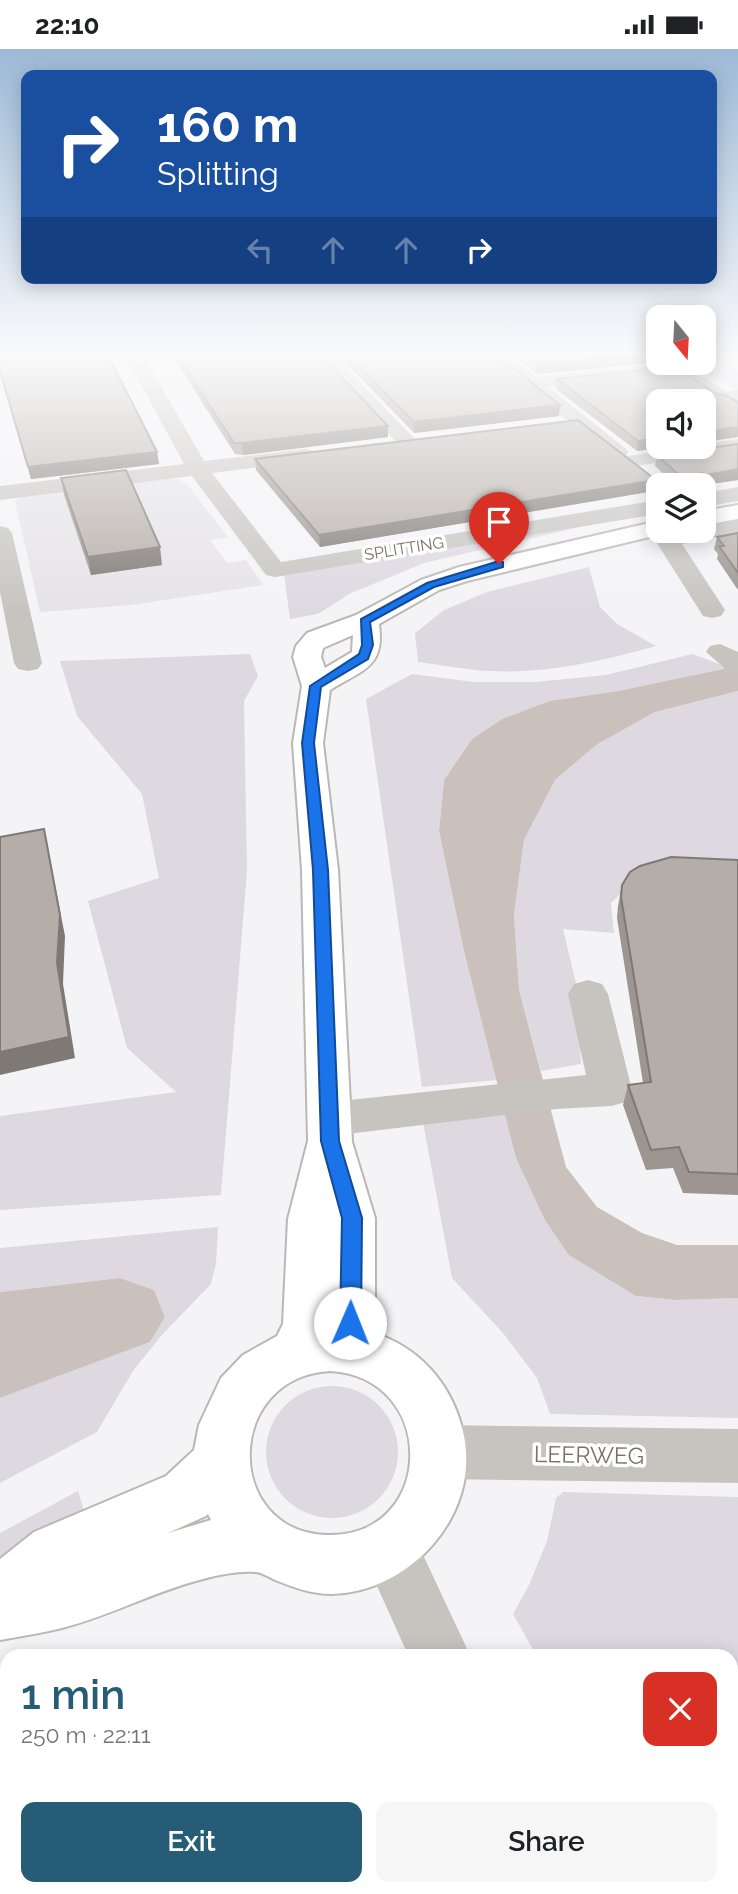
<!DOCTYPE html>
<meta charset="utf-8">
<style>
body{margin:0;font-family:Raleway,sans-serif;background:#f6f6f6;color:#202124;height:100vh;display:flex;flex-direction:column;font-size:26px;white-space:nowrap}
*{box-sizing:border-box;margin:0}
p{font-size:23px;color:#757577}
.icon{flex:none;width:38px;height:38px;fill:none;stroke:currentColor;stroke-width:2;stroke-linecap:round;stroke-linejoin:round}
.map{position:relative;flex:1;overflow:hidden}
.side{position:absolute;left:0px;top:1600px;width:738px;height:247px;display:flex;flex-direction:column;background:#fff;border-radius:21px 21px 0 0;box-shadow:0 4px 18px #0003}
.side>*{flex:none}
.banner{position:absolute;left:21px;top:21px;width:696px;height:214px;border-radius:14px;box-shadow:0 4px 18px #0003;background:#1a4fa0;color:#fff;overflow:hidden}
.needle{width:46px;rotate:162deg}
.fabs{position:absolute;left:646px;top:256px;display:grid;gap:14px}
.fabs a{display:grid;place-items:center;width:70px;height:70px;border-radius:14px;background:#fff;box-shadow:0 4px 18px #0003;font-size:35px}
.pin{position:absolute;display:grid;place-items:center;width:60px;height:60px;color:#fff;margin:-72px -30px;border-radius:50% 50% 50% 0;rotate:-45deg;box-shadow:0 0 7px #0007}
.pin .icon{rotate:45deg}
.me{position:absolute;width:77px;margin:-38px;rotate:1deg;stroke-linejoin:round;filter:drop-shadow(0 0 5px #0008)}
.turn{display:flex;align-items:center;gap:24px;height:147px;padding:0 21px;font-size:32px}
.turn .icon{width:91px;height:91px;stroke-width:2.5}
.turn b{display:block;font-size:49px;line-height:60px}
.lanes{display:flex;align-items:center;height:66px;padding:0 21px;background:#0003;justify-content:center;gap:35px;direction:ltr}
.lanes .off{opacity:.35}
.round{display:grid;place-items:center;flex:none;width:74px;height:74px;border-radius:14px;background:#f6f6f6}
.headline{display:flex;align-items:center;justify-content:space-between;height:119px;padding:0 21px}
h1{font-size:42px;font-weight:600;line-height:52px;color:#275c76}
.primary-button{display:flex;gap:14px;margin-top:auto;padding:14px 21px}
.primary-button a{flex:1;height:80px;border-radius:14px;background:#275c76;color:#fff;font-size:28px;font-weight:600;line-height:80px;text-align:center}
.primary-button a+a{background:#f6f6f6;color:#202124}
.status{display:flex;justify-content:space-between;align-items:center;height:49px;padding:0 35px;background:#fff;direction:ltr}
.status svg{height:19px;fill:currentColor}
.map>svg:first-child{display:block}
.built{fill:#e5e3e5}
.green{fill:#ded8e1}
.water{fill:#cac1bc}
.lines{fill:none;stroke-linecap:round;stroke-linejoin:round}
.major-casing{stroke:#bbb8b3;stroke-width:4}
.minor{fill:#c7c4c0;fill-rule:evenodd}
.major{fill:#fff;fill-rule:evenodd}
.wall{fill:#9c9590}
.shaded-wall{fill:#7f7975}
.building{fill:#b5ada7;stroke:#7f7975;stroke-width:2}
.route{fill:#1a73e8;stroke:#114b97;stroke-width:2}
.labels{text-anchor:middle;stroke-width:7;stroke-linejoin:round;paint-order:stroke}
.far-street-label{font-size:16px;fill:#7e7163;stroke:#fff}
.near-street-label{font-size:23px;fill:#7e7163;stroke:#fff}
</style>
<div class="status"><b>22:10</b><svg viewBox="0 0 49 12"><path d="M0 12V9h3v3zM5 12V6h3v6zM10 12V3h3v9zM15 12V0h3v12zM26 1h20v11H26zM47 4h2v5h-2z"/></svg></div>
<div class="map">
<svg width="738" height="1845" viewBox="0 0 738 1845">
<rect width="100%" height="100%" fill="#f4f4f7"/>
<path class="built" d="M163 430H177L186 434 228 488 210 491 227 514 246 511 263 536 132 556 40 563 15 452 21 448Z"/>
<path class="green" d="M738 309V342L687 314Z
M636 465 424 514 349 545 318 565 290 570 284 525Z
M589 518 600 558 617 575 656 597C603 612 545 625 489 622 466 621 442 616 418 613L415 584 444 561 487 543Z
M250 605 258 627 244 652 247 822 221 1146 0 1161V1067L176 1043 127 999 88 852 159 829 142 745 77 667 60 612Z
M692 605 731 619 618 642 549 652 502 670 472 690 444 731 439 782 464 902 497 1031 422 1038 366 650 412 625 474 633H535L606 626Z
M738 642V829L639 827 611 854 614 884 563 880 576 934 581 1015 541 1022 519 941 514 866 524 791 555 731 596 696 655 663Z
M507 1066 516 1109 636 1247 676 1251 738 1249V1369L550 1365 537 1329 503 1284 452 1229 423 1074Z
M218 1178 216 1215 211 1235 160 1288 133 1322 97 1383 0 1434V1349L150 1293 165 1268 154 1241 120 1229 0 1243V1199Z
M266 1403a66 66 0 1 1 132 0a66 66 0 1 1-132 0Z
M78 1442 87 1471 0 1518V1484Z
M563 1443 738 1448V1845H635L632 1839H732V1606H536L513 1565 529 1536 547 1492 556 1449Z
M7 1684V1839H122L115 1845H0V1687Z
M161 1839H510L514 1845H154Z"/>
<path class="water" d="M738 617V642L655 663 596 696 555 731 524 791 514 866 519 941 566 1118 597 1158 642 1184 677 1196H738V1249L676 1251 636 1247 569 1206 545 1171 516 1109 464 902 439 782 444 731 472 690 502 670 549 652 618 642Z
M120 1229 154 1241 165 1268 150 1293 0 1349V1243Z"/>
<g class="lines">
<defs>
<path id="major" d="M738 456V470L704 476V462Z
M658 472V481H668L666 484 467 532 439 541 379 575C385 619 363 620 330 641L323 694 338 821 352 1093 375 1169V1274L380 1286C425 1303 454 1340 464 1387 480 1467 409 1544 331 1545 311 1545 293 1538 275 1531 269 1528 261 1523 255 1523 240 1522 218 1526 203 1530 155 1542 110 1567 62 1579 42 1584 21 1587 0 1591V1510L34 1483 166 1427 194 1401 199 1376 221 1329 243 1306 277 1287 283 1275 288 1170 308 1092 302 821 293 694 302 637 293 608 296 597 307 584 356 566 421 531 459 518ZM353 586 352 603 325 619 321 608 323 599ZM330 1322C439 1328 436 1489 327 1486 223 1483 224 1328 330 1322ZM208 1465 211 1471 168 1484 206 1467Z"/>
</defs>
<use href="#major" class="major-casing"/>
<path class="minor" d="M125 306H143L204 412 306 400 313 402 316 406 313 410 306 412 212 424 281 513 658 451V465L275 528 266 526 192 427 0 451V437L184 415Z
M315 306H334L415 390 418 394 415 398H401Z
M488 306H508L536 328 678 314 684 315 727 343 738 341V353H717L675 325 548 338 625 399 628 403 626 407 704 397V395L738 390V402L630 418 623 416 619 412 622 408 611 407Z
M738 438V452L704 458V444Z
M738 470V484L682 495 725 561 721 567 712 569 703 567 655 491 659 486 680 481H704V477Z
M0 477 8 479 12 484 42 614 38 620 28 622 18 620 14 614 0 543Z
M720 595 738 603V624L728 622 706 603 710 597Z
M588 931 602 935 608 945 632 1041 626 1053 611 1057 556 1060 330 1087 315 1082 308 1070 315 1058 330 1053 586 1026 568 945 574 935Z
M440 1376 738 1380V1434L440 1430 421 1422 413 1403 421 1384Z
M388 1468 409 1476 470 1606H408L359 1497 367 1476Z
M530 1839H601L603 1845H533Z"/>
<use href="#major" class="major"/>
</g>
<path class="wall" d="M172 306H321L388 388 243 406 235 405Z
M338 306H497L560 356 559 367 414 384Z
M513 306H658L652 308 651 314 537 325Z
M0 311 157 403 159 415 31 430 0 325Z
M557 330 717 345 738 353V388L704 393V352L658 397H673L637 402 556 340Z
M738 395V431L704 436 701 434 693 436H661L662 428H667L655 417 657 406Z
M255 410 654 442 320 498 256 421Z
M61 429 162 516 91 526 64 446Z
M738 484V541L717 510 718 505 714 500 717 488Z
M738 811V1146L683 1144 673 1119 646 1121 623 1056 628 1036 643 1034 617 869 618 857 622 836Z"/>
<path class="shaded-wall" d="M629 306H658V308H652L651 314 537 325 538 315Z
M560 356 559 367 414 384V373Z
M388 377V388L243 406 242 394Z
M738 378V388L704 393V383Z
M658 389V397H673L637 402 638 392Z
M157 403 159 415 31 430 28 418Z
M738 420V431L704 436 706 426Z
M703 424 701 434 693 436H662V430Z
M656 431 654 442 320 498 319 486Z
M160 498 162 516 91 526 88 508Z
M44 780 65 887 63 935 75 1009 0 1026V1003L57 914Z"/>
<path class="building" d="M52 306H108L157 403 28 418 0 322V311Z
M177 306H321L388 377 242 394H234Z
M348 306H497L560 356 414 373Z
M526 306H629L538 315Z
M676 318 717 345 725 346 738 353V378L704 383V352H658V389L638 392 557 330Z
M578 371 656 431 319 486 255 410Z
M738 395V420L706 426 703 424 662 430V428H675L678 425 657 406Z
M126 421 160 498 88 508 61 429Z
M738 484V524L719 497H724L717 488Z
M44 780 60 866 57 914 69 988 0 1003V788Z
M671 808 738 811V1125L689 1123 679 1098 651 1101 628 1036 651 1033 621 848 622 836 630 823 640 817Z"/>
<linearGradient id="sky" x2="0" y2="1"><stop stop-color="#9cb9d6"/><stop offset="0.54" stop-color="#fafafb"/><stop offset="1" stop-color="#fafafb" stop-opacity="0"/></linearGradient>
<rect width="738" height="565" fill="url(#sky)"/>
<path class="route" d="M499 512 503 513V518L434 538 370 573 373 596 368 610 321 638 314 694 328 821 339 1092 362 1169 361 1274 358 1281 350 1284 343 1281 340 1274 342 1169 321 1092 313 821 302 694 310 637 359 605 362 596 361 570 427 534Z"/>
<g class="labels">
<g class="far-street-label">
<text transform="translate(404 499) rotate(-9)" y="6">SPLITTING</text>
</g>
<g class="near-street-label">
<text transform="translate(589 1406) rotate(1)" y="8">LEERWEG</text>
</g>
</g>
</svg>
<div class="fabs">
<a><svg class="needle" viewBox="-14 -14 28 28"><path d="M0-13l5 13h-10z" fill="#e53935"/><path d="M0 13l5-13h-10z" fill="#757577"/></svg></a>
<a><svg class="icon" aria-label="sound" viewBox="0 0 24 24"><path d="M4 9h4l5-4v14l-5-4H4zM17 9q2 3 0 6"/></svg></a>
<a><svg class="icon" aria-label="layers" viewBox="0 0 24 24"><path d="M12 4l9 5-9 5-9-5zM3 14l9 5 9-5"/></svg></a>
</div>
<div class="pin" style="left:499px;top:515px;background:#d93025"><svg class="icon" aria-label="arrive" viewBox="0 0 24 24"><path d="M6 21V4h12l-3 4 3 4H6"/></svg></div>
<svg class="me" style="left:350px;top:1274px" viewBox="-20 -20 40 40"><circle r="19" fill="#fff"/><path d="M0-13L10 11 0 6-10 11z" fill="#1a73e8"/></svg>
<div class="banner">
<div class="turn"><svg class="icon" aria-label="right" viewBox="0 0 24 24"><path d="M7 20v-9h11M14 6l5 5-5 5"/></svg><div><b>160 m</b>Splitting</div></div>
<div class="lanes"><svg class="icon off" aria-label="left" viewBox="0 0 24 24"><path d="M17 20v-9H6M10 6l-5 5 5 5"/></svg><svg class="icon off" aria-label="ahead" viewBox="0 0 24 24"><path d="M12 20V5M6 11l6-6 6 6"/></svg><svg class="icon off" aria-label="ahead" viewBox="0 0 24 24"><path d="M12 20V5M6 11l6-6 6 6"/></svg><svg class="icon" aria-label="right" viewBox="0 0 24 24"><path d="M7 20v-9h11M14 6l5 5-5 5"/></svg></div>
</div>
<section class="side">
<div class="headline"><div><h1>1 min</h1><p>250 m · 22:11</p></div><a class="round" style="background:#d93025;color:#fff"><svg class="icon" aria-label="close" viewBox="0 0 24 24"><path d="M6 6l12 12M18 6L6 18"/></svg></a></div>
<div class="primary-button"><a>Exit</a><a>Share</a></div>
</section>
</div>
